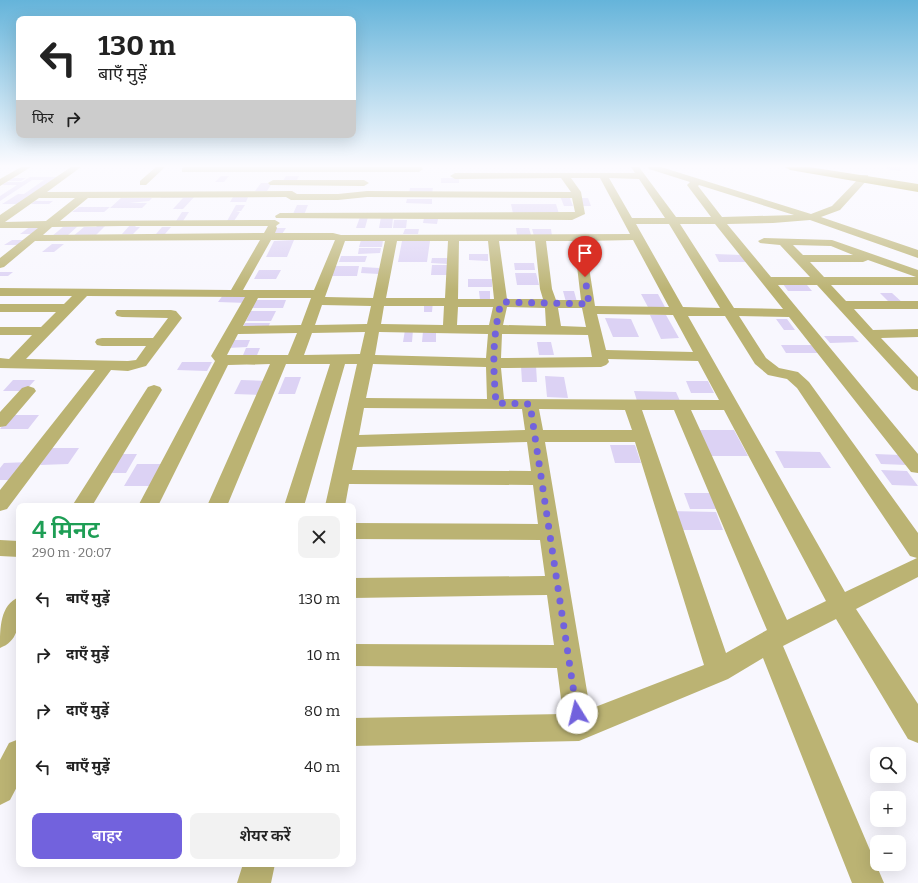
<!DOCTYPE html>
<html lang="hi">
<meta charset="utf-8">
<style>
body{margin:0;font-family:Bitter,"Noto Sans Devanagari",serif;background:#f2f2f2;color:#222;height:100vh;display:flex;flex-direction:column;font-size:15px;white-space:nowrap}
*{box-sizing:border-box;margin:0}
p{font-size:13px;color:#767676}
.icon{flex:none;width:22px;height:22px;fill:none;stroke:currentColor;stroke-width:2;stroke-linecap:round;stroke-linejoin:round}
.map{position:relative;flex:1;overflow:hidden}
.sheet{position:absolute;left:16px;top:503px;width:340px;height:364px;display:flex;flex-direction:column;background:#fff;border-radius:8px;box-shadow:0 4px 16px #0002}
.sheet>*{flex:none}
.top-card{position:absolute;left:16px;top:16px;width:340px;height:122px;border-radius:8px;box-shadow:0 4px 16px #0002;background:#fff;color:#222;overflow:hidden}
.controls{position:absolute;left:870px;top:747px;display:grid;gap:8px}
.controls a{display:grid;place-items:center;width:36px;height:36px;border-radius:8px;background:#fff;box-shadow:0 4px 16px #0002;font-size:20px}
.pin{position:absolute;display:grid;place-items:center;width:34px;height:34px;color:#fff;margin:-41px -17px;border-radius:50% 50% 50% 0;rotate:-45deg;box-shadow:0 0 4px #0007}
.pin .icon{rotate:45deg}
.me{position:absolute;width:44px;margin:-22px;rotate:351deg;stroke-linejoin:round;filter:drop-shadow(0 0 3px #0008)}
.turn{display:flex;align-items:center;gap:14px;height:84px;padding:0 16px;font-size:18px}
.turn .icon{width:52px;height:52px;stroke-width:2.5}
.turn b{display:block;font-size:28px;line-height:34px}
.then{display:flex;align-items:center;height:38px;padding:0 16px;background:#0003;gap:8px;font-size:15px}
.round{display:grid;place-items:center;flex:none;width:42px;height:42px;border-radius:8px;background:#f2f2f2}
.summary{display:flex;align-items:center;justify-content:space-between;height:68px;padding:0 16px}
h1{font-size:24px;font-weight:600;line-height:30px;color:#1e9e55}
.cta{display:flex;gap:8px;margin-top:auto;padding:8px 16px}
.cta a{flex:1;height:46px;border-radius:8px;background:#7262dd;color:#fff;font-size:16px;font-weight:600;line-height:46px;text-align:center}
.cta a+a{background:#f2f2f2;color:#222}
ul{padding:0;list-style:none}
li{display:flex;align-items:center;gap:12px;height:56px;padding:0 16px}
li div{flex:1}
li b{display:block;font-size:15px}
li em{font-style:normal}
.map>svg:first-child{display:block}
.building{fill:#dcd2f4}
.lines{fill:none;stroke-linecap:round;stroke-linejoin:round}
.street{fill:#bbb373;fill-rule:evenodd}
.secondary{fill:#9f901a;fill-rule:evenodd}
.route{stroke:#7262dd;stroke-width:7;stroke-dasharray:0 12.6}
</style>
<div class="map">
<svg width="918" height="883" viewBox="0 0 918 883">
<rect width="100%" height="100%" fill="#f8f7fe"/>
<path class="building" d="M887 167H901L900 171 887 169Z
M221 176H229L224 182H215Z
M286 176H299L296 182H282Z
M30 177H60L20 204H2L18 194H24L44 180H32L0 201V196L17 185H2L7 182H22Z
M13 178H26L21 181H8Z
M441 178H459V183H441Z
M261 183H272L267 191H255Z
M410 188H433L432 193H409Z
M164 195H196L183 209H173L183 198H160Z
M560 196H569L573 206H564Z
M233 197H248L246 202H230Z
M121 198H152L149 201 129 203H147L142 208H110Z
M579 198H588L591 206H581Z
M407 199H432V204L406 203Z
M35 201H53L49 204H31Z
M511 204H556L559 214H513Z
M236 205H245L241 211H236L240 212 234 221H227Z
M297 205H308L304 215 292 216Z
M79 207H110L104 212H72Z
M182 212H189L183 221H176Z
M360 217H368L365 228H356Z
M381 217H393L392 228H379Z
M424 218 438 219 437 224 423 223Z
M394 220H407L406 228H393Z
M99 224H107L94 237H72L84 227H96Z
M131 224H138L135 227H140L133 234H122Z
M31 226H46L35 234H20Z
M78 226 67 236H52L63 227Z
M162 227H171L165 234H156Z
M275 228H286L282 234H272Z
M516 228H529L531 235H517Z
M405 229H419L418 234H403Z
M532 229H551L552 236H534Z
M12 240H28L21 245H4Z
M294 240 287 257H266L274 241Z
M361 240H383L382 247H359Z
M402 241H430L427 262H398Z
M52 244H64L54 252H42Z
M359 248H381L380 253 358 254Z
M469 254H488V261L469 260Z
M715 254 741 255 746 262H719Z
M341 256H367L365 262H339Z
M432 258H449V264L431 263Z
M514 263H534L535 270H515Z
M432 265H450V275H431Z
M334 266H359L357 276H331Z
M362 267 379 268V274L361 273Z
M259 270H281L276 279H254Z
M0 272H13L8 276H0Z
M515 273H536L539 285H517Z
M468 279H492V287H468Z
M783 284 807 285 812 291H788Z
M479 291H490V300H480Z
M563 291H574L577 302H566Z
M880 293H892L904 304H891Z
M641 294H658L666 309H649Z
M223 295H252L247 303 218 302Z
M254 300H286L283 308H250Z
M424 301H433L432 312H424Z
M251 311H276L271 321H246Z
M650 315H666L679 338 661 339Z
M605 318 631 319 639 337H613Z
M776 319H787L795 330H784Z
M245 323H270L268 328H242Z
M405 330H413L412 342H403Z
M436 330V342H422L423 331Z
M824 336H853L859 342 830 343Z
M231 340H250L247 347 228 348Z
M537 342H551L554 355H539Z
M781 345H811L818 353H786Z
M246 348H260L255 360H241Z
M182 362H212L207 371 177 370Z
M521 366H536L537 382H522Z
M545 376 564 377 568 398 547 397Z
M285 377H301L295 394H278Z
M13 380H35L25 391H3Z
M241 380 270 381 264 395 234 394Z
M686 381H708L714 393H691Z
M634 391 676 392 680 401H637Z
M10 415H39L28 429H0Z
M696 430H734L748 456H707Z
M610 445H635L641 463H615Z
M52 448H79L68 464 40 465Z
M775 451 820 452 831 468H784Z
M117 454H137L126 473H105Z
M875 454 900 455 907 465 881 464Z
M30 462 17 480H0V468L4 463Z
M137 464H167L155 486H124Z
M881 470 907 471 918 486 892 485Z
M684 493H710L717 509H690Z
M670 511 716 512 723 530H676Z"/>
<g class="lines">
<path class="street" d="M21 167H31L0 186V179Z
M71 167H81L47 192 292 191 297 194H338L367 191 571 192 561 178 455 179 450 176 455 173H635L631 167H639L676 217H711L687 185 690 182 649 169 648 167H661L811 214 832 206 862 175H868V179L840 210 821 217 918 250V258L810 220 773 223 727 224 771 277H810L780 245 760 243 758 241 764 238 832 240 918 270V285H831L846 301H918V309H854L873 330 918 329V337L881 338 918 377V391L912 389 817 285H778L918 454V473L911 472 789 317 739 316 766 358 779 368 798 372 809 382 918 533V577L856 609 918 704V743L908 739 836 619 783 646 884 883H852L763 658 728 679 579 741 353 746V718L563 714 557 668 353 666V644L554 645 547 595 353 598V578L545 576 540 540 353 539V523L538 524 533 485 349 484 345 506H325L357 364H345L304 506H284L330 364H286L227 506H207L270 364 228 365 158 506H138L215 361 211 356 245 297 87 296 26 359 128 361 136 360 146 346H102L97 345 95 342 97 339 102 338H153L168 318 122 317 117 316 115 313 117 310H171L176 311 182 318 146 366 128 371 111 370 7 509 0 511V490L95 370 0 368V358L9 359 32 335H0V327H41L56 312H0V304H64L72 296H0V288L231 290 260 240 35 241 4 267 0 268V258L38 228H0V215ZM571 178H600L630 234 341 235 333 233H275L277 228 276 226 280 223 275 220 60 221 88 198 286 197 291 200H338L367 197 572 198 575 212 280 213 275 216 276 218 572 220 585 214 581 192ZM609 178 639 179 665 218H632ZM699 185 794 215 722 217 698 186ZM39 198H75L46 221 5 222ZM636 224H669L720 308 683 307ZM680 224H715L783 309 734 308ZM122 226H268L264 233 43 235 52 227ZM271 240H335L314 290H243ZM633 240 669 307 595 306 585 241ZM345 241H385L373 298 325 297ZM397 241H448L445 298H386ZM459 241H488L494 299H458ZM499 241H535L540 289 543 299H507ZM546 241H574L581 300H556L552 289ZM793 245 831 246 853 255H803ZM868 260 916 277H824L810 262H863ZM258 298H311L301 325 243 326ZM322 305 371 306 367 324 315 325ZM384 306H444L443 325 381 324ZM458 307H493L489 325H457ZM507 307 545 308 546 326 503 325ZM558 308H582L586 327 561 326ZM597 314 673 315 693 352 606 350ZM688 316H725L755 364 768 375 787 379 797 388 910 556 917 558 845 592ZM365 332 360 354 304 355 312 333ZM379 332 488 334 486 358 375 355ZM297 333 288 355H227L238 334ZM502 334 588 335 592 357 501 358ZM608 359 698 361 719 400 504 399 501 368 601 367 606 365 609 362ZM373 364 486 367 487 399 366 398ZM364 408 522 409 525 430 359 435ZM539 409 625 410 632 430H543ZM642 410H674L767 630 726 653ZM691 410H724L826 601 787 620ZM527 442 531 471 352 470 357 447ZM545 442H635L704 665 590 709Z
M156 167H165L146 185H140V181Z
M185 167H421L423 169 419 172H182V168Z
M273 180H364L369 183 364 186 270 185 268 183Z
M154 385 160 387 162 390 92 506H72L146 390 148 387Z
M28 386 34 388 36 391 6 426 0 427V412L22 388Z
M0 540 19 541V557L0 556Z
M19 597C19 617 22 640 0 648 0 628 0 605 19 597Z
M19 739V783L10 800 0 805V760L9 743Z
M243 864H275L271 883H237Z"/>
<path class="secondary" d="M785 167H809L918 184V192L790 170Z"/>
</g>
<linearGradient id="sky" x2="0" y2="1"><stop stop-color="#65b4da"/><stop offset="0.57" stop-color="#fcfbff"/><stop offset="1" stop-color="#fcfbff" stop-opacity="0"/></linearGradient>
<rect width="918" height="291" fill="url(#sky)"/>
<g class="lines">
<path class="route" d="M577 713 530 404 496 403C493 365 492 340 501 302L589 304 585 277"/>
</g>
</svg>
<div class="controls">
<a><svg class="icon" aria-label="search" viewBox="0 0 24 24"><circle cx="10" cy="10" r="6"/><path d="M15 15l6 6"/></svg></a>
<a>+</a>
<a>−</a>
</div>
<div class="pin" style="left:585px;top:277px;background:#d93025"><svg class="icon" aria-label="arrive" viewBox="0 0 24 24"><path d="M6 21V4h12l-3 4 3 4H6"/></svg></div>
<svg class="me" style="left:577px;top:713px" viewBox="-20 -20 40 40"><circle r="19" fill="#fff"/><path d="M0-13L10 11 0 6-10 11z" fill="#7262dd"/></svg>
<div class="top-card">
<div class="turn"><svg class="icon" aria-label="left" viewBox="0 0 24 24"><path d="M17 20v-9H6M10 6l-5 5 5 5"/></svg><div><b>130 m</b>बाएँ मुड़ें</div></div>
<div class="then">फिर<svg class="icon" aria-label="right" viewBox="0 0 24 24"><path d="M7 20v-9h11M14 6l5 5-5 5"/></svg></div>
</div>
<section class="sheet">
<div class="summary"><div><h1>4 मिनट</h1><p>290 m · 20:07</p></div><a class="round"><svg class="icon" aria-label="close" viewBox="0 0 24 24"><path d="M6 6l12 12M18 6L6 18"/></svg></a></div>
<ul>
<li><svg class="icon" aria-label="left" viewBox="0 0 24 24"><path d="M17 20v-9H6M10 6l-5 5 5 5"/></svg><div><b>बाएँ मुड़ें</b></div><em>130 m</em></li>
<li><svg class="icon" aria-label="right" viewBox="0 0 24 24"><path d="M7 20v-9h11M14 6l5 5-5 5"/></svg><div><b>दाएँ मुड़ें</b></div><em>10 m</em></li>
<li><svg class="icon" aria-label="right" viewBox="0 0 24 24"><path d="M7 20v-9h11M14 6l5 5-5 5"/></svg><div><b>दाएँ मुड़ें</b></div><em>80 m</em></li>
<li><svg class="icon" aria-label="left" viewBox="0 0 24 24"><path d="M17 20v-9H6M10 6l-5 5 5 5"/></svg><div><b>बाएँ मुड़ें</b></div><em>40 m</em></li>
</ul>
<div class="cta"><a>बाहर</a><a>शेयर करें</a></div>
</section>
</div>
